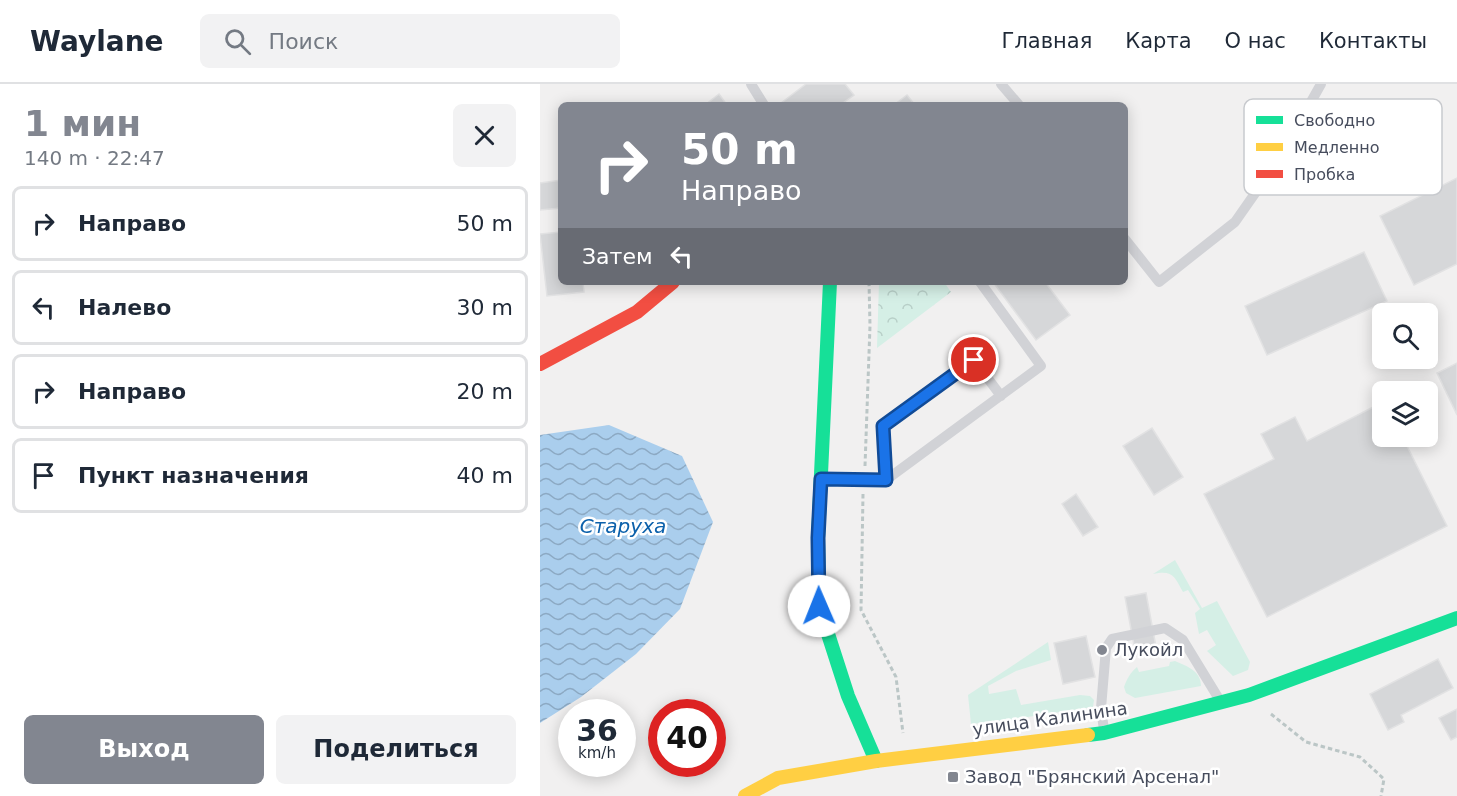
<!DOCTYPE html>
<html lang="ru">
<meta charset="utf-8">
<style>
body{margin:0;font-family:"DejaVu Sans",sans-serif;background:#f2f2f3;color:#1f2937;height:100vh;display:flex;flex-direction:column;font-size:22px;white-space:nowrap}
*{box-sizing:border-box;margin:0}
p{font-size:20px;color:#747a83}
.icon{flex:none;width:33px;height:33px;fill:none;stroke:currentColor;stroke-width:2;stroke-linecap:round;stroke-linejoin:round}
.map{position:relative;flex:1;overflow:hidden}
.drawer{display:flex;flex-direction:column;background:#fff;width:540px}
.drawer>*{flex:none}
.banner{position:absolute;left:18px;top:18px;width:570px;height:183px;border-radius:9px;box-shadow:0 3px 15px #0003;background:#828690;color:#fff;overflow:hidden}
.buttons{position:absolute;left:832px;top:219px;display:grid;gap:12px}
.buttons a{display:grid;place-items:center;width:66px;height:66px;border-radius:9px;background:#fff;box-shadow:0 3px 15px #0003;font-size:30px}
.speed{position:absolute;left:18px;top:615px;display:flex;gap:12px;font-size:30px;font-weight:700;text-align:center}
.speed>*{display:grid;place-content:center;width:78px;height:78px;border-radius:50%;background:#fff;box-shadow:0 3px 15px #0003;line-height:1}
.speed small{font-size:15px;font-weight:400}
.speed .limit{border:9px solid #d22;background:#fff;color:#111}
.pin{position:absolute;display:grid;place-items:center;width:51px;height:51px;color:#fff;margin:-26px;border:3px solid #fff;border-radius:50%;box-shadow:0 2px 6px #0007}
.me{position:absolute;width:66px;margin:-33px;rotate:359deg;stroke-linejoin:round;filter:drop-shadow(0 0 4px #0008)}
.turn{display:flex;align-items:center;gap:21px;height:126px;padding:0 24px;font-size:27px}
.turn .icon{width:78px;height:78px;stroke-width:2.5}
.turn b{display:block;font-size:42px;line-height:51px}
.then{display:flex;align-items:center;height:57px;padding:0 24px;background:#0003;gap:12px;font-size:22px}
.round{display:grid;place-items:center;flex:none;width:63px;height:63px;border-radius:9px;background:#f2f2f3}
.head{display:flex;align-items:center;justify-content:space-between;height:102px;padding:0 24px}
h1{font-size:36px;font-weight:700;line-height:45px;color:#828690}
.action{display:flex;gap:12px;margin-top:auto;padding:12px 24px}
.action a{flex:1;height:69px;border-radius:9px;background:#828690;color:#fff;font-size:24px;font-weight:700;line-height:69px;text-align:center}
.action a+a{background:#f2f2f3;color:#1f2937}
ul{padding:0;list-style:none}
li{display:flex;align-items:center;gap:18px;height:75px;margin:0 12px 9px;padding:0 12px;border:3px solid #e0e1e3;border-radius:9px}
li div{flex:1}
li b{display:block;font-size:22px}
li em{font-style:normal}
header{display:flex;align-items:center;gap:36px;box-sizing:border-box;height:84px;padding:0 30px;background:#fff;border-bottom:2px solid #e0e1e3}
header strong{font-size:28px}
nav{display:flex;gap:33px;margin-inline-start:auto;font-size:21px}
.search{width:420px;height:54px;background:#f2f2f3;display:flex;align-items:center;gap:15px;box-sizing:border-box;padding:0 21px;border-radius:9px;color:#747a83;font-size:22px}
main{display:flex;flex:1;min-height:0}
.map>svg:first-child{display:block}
.grass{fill:#d5efe6}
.park{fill:url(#park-crowns)}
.water{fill:url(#water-waves)}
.building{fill:#d6d7d9;stroke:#e2e2e3;stroke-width:1.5}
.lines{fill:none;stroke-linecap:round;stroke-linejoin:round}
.path{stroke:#bbc6c6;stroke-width:3;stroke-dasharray:4.5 3;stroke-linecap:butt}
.lane{stroke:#d1d2d6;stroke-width:10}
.fast{stroke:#16e098;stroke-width:14}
.slow{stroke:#ffcf43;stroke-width:14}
.jam{stroke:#f24e42;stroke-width:14}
.route-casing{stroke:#114b97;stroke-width:15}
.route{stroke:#1a73e8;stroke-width:10}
.poi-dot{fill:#828690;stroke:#fff;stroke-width:2}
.labels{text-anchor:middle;stroke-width:5;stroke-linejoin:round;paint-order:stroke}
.poi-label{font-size:18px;fill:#474d5d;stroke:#fff;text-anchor:start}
.street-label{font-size:18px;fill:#474d5d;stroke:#fff}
.water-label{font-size:20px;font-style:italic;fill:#0c61ab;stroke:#fff}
.key{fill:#fff;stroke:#c8cace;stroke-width:1.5}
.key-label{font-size:16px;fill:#474d5d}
</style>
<header>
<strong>Waylane</strong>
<div class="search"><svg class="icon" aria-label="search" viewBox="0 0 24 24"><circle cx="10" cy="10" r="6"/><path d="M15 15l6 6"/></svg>Поиск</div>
<nav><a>Главная</a><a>Карта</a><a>О нас</a><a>Контакты</a></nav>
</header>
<main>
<section class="drawer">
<div class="head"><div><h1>1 мин</h1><p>140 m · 22:47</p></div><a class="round"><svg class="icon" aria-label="close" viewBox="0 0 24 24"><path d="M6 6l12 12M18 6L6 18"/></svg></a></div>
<ul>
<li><svg class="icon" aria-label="right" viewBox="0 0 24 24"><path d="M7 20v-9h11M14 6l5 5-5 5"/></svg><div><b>Направо</b></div><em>50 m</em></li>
<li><svg class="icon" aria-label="left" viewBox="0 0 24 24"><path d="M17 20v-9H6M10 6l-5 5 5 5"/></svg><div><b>Налево</b></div><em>30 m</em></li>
<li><svg class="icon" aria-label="right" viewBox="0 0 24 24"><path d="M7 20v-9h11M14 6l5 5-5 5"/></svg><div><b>Направо</b></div><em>20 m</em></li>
<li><svg class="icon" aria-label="arrive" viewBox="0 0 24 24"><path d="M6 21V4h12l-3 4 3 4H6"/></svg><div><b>Пункт назначения</b></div><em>40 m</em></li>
</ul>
<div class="action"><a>Выход</a><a>Поделиться</a></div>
</section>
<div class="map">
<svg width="917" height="712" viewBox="0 0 917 712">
<defs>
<pattern id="park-crowns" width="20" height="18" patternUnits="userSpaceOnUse" patternTransform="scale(1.5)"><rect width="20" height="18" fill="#d5efe6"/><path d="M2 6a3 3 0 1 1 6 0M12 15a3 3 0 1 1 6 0" fill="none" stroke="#b8cfc8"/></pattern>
<pattern id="water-waves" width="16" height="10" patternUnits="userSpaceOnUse" patternTransform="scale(1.5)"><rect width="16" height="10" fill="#aaceed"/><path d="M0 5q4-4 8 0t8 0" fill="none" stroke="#8ca9c3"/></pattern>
</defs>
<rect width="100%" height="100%" fill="#f1f0f0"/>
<path class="grass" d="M635 476 662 524 677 517 710 578 708 586 693 592 667 567 676 561 667 546 659 550 655 529 660 525 648 506 643 508C634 492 633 486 613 490Z
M508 558 511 576 476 587 448 602 449 610 476 605 481 621 540 611 550 612 554 616 553 623 461 637 431 640 428 611Z
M635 577C647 582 661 587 661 602L595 614 586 609 584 603C587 595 590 589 597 583L599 588 629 582 630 578Z"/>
<path class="park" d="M339 198H404L411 208 337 264Z"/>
<path class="water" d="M69 341 142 372 173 438 140 525 96 570 41 613 0 639V351Z"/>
<path class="building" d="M266 0H305L314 11 300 21H243L241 19Z
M179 10 187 21H165Z
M367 11 375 21H354Z
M917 94V180L874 201 840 132Z
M21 96V124L0 126V99Z
M21 148V198H43L44 208 7 212 0 150Z
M824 168 847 217 727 271 705 222Z
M453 198H505L530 231 496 256Z
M917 279V331L897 289Z
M843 318V352H862L907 442 727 533 664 410 734 375 721 350 755 333 767 357Z
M612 344 643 393 614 411 583 362Z
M536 410 558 443 543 452 522 420Z
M606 509 617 568 596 572 585 513Z
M546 552 555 593 523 600 514 559Z
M898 575 913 604 861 631 864 638 848 646 830 610Z
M917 625V653L911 656 899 634Z"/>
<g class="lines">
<path class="path" d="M325 382 330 242 329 198
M323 410 321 526 356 593 363 649
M731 630 766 658 820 673 844 695 841 712"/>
<path class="lane" d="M211 0 224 21
M461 0 479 21
M585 155 619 198 695 138 739 75 781 0
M281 395 346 396 501 282 440 198
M346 396 343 342 434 276 461 312
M564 646 561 624 566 564 572 555 625 544 643 556 679 615"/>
<path class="fast" d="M290 198 278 454 279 522 308 612 336 677
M548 651 564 649 709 611 917 534"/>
<path class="slow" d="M205 712 238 694 336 677 548 651"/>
<path class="jam" d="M0 280 97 228 133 198"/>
</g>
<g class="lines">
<defs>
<path id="route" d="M279 522 278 454 281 395 346 396 343 342 434 276"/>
</defs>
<use href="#route" class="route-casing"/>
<use href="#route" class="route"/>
</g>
<g class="poi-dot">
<circle cx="562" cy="566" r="6"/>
<rect x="407" y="687" width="12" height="12" rx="3"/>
</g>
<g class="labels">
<g class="poi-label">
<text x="574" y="572">Лукойл</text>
<text x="425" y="699">Завод "Брянский Арсенал"</text>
</g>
<g class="street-label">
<text transform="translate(510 635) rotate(-8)" y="6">улица Калинина</text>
</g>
<g class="water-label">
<text x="83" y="449">Старуха</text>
</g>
</g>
<rect x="704" y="15" width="198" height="96" rx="9" class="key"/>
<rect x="716" y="32" width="27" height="8" fill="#16e098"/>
<rect x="716" y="59" width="27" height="8" fill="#ffcf43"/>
<rect x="716" y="86" width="27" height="8" fill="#f24e42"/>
<g class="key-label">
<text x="754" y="42">Свободно</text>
<text x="754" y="69">Медленно</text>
<text x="754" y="96">Пробка</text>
</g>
</svg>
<div class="buttons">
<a><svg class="icon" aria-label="search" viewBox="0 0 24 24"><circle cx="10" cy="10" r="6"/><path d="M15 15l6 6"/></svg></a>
<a><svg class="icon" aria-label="layers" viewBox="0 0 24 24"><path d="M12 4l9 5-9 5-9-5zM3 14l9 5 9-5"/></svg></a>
</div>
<div class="speed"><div>36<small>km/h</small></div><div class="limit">40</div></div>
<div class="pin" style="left:434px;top:276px;background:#d93025"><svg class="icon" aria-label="arrive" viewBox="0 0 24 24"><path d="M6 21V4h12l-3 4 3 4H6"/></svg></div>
<svg class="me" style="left:279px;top:522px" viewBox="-20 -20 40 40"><circle r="19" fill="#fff"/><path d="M0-13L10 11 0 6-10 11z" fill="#1a73e8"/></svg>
<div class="banner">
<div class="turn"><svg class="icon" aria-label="right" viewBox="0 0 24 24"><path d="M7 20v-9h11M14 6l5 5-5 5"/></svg><div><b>50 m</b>Направо</div></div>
<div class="then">Затем<svg class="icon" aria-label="left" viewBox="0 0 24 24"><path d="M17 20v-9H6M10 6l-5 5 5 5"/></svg></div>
</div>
</div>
</main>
